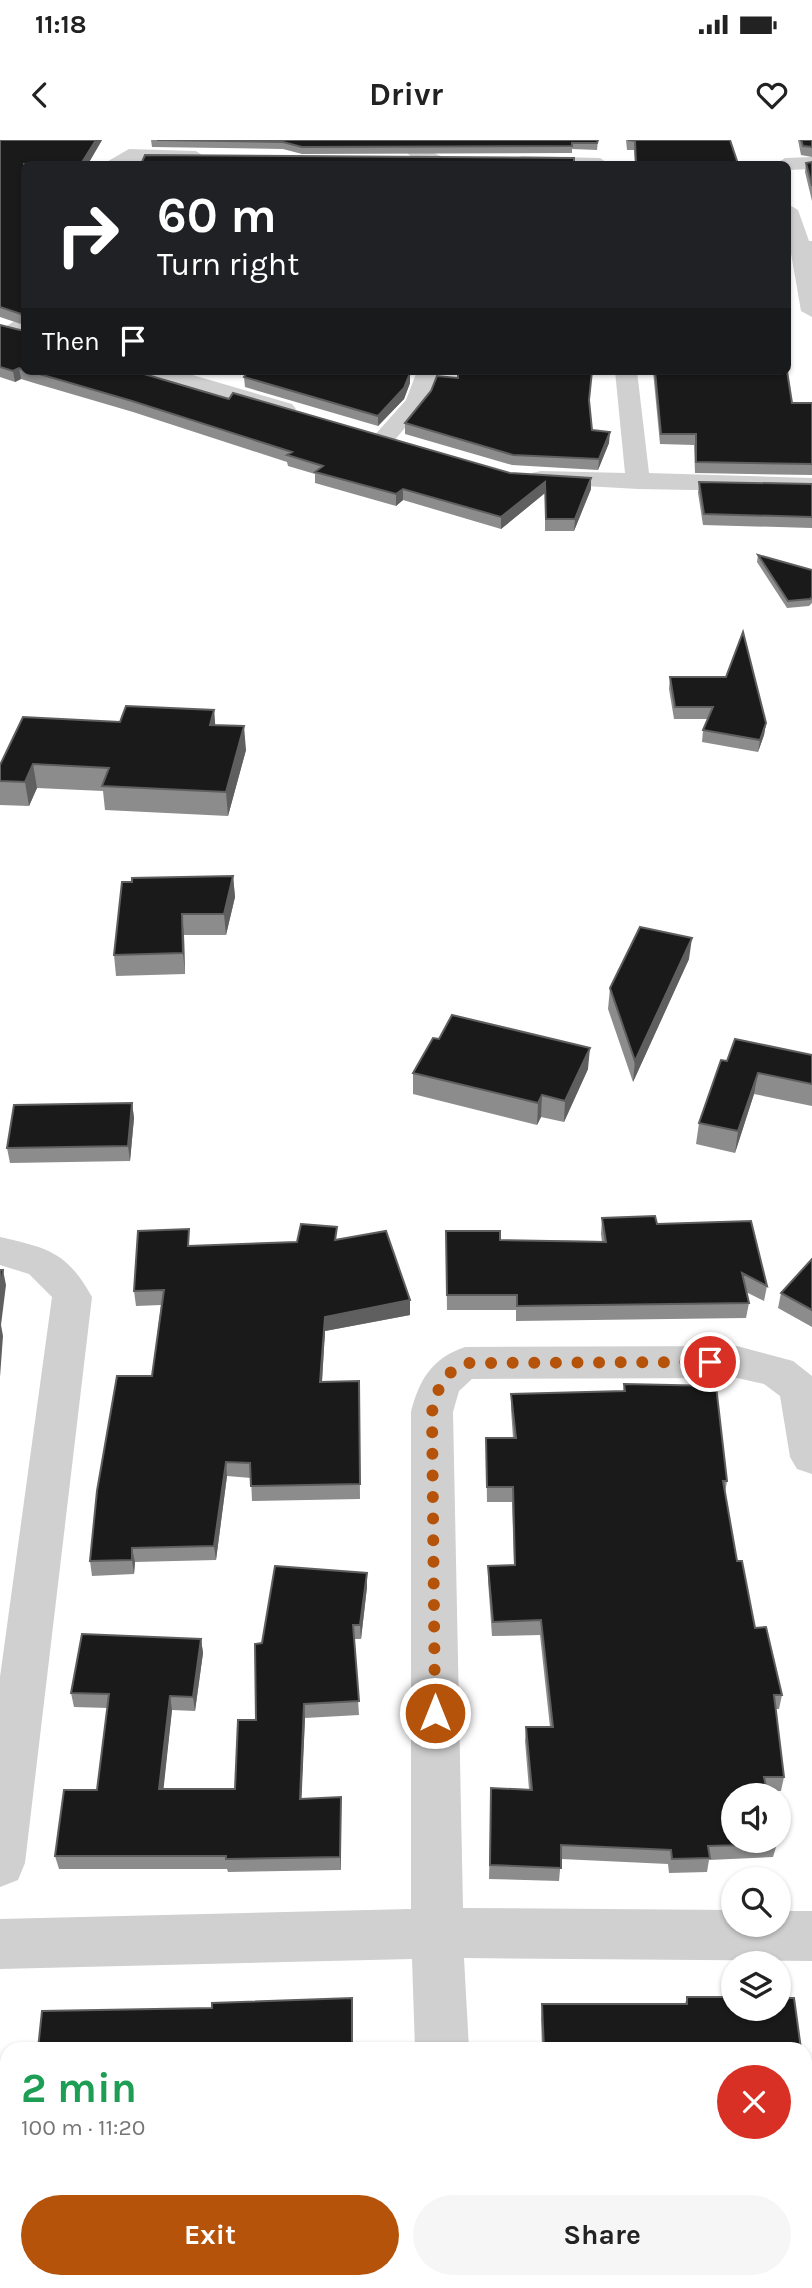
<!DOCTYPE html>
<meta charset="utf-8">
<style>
body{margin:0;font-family:Karla,sans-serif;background:#f6f6f6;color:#222;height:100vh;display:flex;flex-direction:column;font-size:26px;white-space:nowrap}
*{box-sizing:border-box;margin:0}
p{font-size:23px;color:#767676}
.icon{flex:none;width:38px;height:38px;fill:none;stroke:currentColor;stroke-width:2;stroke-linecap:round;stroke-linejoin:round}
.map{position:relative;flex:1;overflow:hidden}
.details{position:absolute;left:0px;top:1902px;width:812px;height:247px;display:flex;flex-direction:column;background:#fff;border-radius:21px 21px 0 0;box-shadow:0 2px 5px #0004}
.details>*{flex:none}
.hud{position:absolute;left:21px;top:21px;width:770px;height:214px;border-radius:10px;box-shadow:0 2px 5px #0004;background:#202124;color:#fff;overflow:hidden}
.tools{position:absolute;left:721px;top:1643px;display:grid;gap:14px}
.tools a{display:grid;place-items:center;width:70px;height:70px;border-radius:50%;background:#fff;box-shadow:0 2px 5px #0004;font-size:35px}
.pin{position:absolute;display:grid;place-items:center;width:60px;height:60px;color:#fff;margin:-30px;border:4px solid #fff;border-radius:50%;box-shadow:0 2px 7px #0007}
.me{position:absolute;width:77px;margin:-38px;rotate:0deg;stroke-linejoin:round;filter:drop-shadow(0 0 5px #0008)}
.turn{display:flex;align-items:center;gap:24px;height:147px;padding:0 21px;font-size:32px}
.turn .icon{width:91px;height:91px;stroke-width:2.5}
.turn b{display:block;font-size:49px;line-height:60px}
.then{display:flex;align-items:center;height:66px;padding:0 21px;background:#0003;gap:14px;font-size:26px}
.round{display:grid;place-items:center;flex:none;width:74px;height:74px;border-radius:37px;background:#f6f6f6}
.head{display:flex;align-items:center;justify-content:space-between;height:119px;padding:0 21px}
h1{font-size:42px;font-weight:700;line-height:52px;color:#1e9e55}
.primary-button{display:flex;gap:14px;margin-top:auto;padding:14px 21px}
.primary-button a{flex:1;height:80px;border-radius:42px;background:#b45309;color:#fff;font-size:28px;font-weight:700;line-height:80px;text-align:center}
.primary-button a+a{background:#f6f6f6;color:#222}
.status{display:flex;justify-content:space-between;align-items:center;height:49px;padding:0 35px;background:#fff;direction:ltr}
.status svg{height:19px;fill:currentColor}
header{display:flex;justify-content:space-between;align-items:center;height:91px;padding:0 21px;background:#fff;font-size:32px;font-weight:700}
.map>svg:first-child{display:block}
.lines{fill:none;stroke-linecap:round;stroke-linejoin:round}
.street{fill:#d0d0d0;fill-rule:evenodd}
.wall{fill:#8c8c8c}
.shaded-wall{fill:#5f5f5f}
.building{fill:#1a1a1a;stroke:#5f5f5f;stroke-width:2}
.route{stroke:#b45309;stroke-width:12;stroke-dasharray:0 21.6}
</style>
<div class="status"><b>11:18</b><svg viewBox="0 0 49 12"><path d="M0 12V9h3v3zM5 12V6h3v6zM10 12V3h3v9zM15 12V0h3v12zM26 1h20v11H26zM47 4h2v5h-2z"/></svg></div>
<header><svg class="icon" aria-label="back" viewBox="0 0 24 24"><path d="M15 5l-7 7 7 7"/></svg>Drivr<svg class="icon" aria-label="heart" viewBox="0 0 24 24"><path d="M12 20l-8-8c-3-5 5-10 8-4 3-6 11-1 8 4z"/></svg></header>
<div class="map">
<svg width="812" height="2148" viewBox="0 0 812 2148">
<rect width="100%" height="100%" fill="#fff"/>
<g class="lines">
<path class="street" d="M413 4 450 20 452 24C436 25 416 24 404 10L406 6Z
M129 9 196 11 205 17 196 23 132 21 125 24H103Z
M522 16 600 18 609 24H514L515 18Z
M812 17V29L788 30V24H776L785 18Z
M788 64 798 70 809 101H812V177L801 171 788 96Z
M24 175V191L13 196 5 194 2 189Z
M144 231H179L292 264 296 269 292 274H276L147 236Z
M417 231H439L429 260 392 303H376L372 298 406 260Z
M615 231H637L649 333 812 338V352L638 349 532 343 529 338 532 333 541 331 625 333Z
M0 1097C48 1108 67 1112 92 1157L25 1723 18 1740 0 1747V1537L52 1157 29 1134 0 1125Z
M737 1206 793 1221 812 1236V1334L797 1329 790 1317 780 1256 764 1244 737 1238 472 1239 459 1251 453 1272 463 1768 733 1770V1785H779V1771H812V1821L464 1818 469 1909H415L412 1819 0 1829V1779L411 1769V1272C419 1240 432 1218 465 1207Z
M422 2142H480V2148H422Z"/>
</g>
<path class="wall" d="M0 0H102L88 24H24V185L0 177Z
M151 0H598L597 10 572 9V13L302 14 283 9 152 7Z
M626 0H730L738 24H635L634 10H627Z
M798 0H812V17L801 15Z
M812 22V61L805 32 806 23Z
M0 185 24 191V187V231H139L137 232 229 259 510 333 591 338V349L574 391H545V353L501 389 403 360 396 366 315 343V334L288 326 287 322 133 272 34 243 21 239 15 242 0 237Z
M653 231H787L792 263H812V335L695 333 694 305 660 304Z
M410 233V243L404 259 378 286 245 247 244 237Z
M458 238 589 261 592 290 609 303 598 330 512 325 405 294V283Z
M699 342 812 344V388L703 385 698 353Z
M758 415 812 430V463L809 466 787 468 757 422Z
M670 537 766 583 764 595 758 612 702 602 703 590 708 579H674L669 549Z
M214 570 215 585 246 610 228 676 105 670 103 651 37 648 29 666 0 665V625L120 582Z
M233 736 235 757 226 795H184L185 834 116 836 114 815Z
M689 819 633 942 608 869 610 848Z
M812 915V966L754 954 735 1013 696 1004 699 983 727 921Z
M588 929 564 982 541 977 537 985 413 954V933Z
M132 963 134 978 130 1021 10 1023 7 1008Z
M602 1078 657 1084 767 1146 764 1161 746 1152 749 1163 746 1178 516 1181V1170H447L446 1091 500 1100 602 1101 601 1094Z
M338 1100 410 1160V1175L325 1191 322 1242 359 1241 360 1359 252 1361 251 1338 227 1336 216 1420 135 1422 134 1434 92 1436 90 1421 152 1236 161 1165 136 1166 134 1151 190 1106Z
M812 1119V1187L778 1168 781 1153Z
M624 1244 727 1341 725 1353 737 1421 755 1488 782 1555 779 1569H775L784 1637 781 1651H767L777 1704 773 1717 709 1720 707 1732 669 1733 668 1724 561 1719 559 1741 489 1739 491 1648 529 1649 525 1601 526 1587H550L540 1495 492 1496 488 1441V1426L514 1425 512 1362H487L486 1298H513L511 1269V1254L623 1251Z
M367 1433V1447L361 1499H354L359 1575 305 1578 301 1658 341 1671V1730L228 1732 227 1729H59L55 1716 97 1650 108 1568 74 1567 71 1553 201 1499 203 1513 195 1571 172 1570 163 1649H235L256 1580 262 1503Z
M687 1857 801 1909H542L541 1879 542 1864H685Z
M812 2064V2148H712L711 2142H805Z"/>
<path class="shaded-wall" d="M96 0H102L88 24H81Z
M19 228 21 239 15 242 13 231Z
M410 233V243L404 259 378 286V276Z
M610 292 609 303 598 330 599 319Z
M591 338V349L574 391 575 379Z
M545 342V353L501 389V377Z
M403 349V360L396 366V354Z
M214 570 216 594 210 585Z
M766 583 764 595 758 612 760 600Z
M244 586 246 610 228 676 226 652Z
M33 624 37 648 29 666 25 642Z
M233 736 235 757 226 795 224 774Z
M182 774 184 795 185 834 183 813Z
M692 798 689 819 633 942 635 921Z
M590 908 588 929 564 982 565 961Z
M758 933 754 954 735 1013 738 991Z
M542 955 541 977 537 985 538 963Z
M132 963 134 978 130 1021 128 1006Z
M3 1130 6 1145 1 1185 3 1196 0 1237V1153Z
M410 1160V1175L325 1191 321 1257 320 1242 325 1177Z
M226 1322 227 1336 216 1420 214 1406Z
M132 1408 135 1422 134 1434 132 1420Z
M367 1433V1447L361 1499 360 1485Z
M201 1499 203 1513 195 1571 193 1557Z
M170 1556 172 1570 162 1663 159 1649Z
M304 1564 305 1578 301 1672 300 1659Z
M341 1657V1730L340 1717Z
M132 2142H136V2148H131Z"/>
<path class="building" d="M0 0H96L81 24H24V175L0 167Z
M157 0H598L597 3H572V6L302 7 283 2Z
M628 0H730L738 24H636L635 1Z
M801 0H812V7L803 6Z
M145 15 574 18V24H141Z
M812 22V46L806 23Z
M0 185 24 191V187V230L19 228 13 231 0 227Z
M29 231H134L229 259 233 253 510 333 591 338 575 379H546L545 342 501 377 403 349 396 354 315 332 323 326 287 315 292 312 132 261Z
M248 231H395L410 233 404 248 378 276 244 237Z
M458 231H592L589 260 592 290 610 292 599 319 513 315 405 283 431 251 437 236 458 238Z
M655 231H787L792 263H812V324L696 322V294H661Z
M699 342 812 344V377L704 374Z
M758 415 812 430V457L810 459 788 461Z
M743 492 766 583 760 600 703 590 713 567H675L670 537H726Z
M126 566 214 570 210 585 244 586 226 652 102 646 109 628 33 624 25 642 0 641V625L23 577 120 582Z
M233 736 224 774H182L183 813 114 815 122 742H132V738Z
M640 787 692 798 635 921 610 848Z
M452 875 590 908 565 961 542 955 538 963 413 933 433 898 439 899Z
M735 899 812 915V944L758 933 738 991 699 983 721 920 727 921Z
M132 963 128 1006 7 1008 14 965Z
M655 1076 657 1084 751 1081 767 1146 742 1133 749 1163 517 1166V1155H447L446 1091H500V1100L606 1102 602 1078Z
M301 1084 337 1087 335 1100 386 1091 410 1160 325 1177 320 1242 359 1241 360 1344 251 1346 250 1323 226 1322 214 1406 132 1408V1420L90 1421 97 1351 117 1236H152L164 1150 134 1151 138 1091 189 1089 188 1106 297 1102Z
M812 1119V1170L781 1153Z
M0 1130H3L0 1153Z
M624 1244 716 1246 727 1341H723L737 1421H742L755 1488 766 1487 782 1555H774L784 1637H764L768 1656H733V1701H776L777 1704 708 1706 710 1718 672 1719 671 1710 561 1705V1728L490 1725 491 1648 532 1650 526 1587H553L541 1480 493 1482 488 1426 515 1425 513 1347H487L486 1298H516L511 1254 625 1251Z
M275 1426 367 1433 360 1485H353L359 1561 304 1564 300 1659 341 1657 340 1717 226 1719V1716H55L64 1650H97L109 1554 71 1553 82 1494 201 1499 193 1557 170 1556 159 1649H235L238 1580H256L255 1504 262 1503Z
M687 1857H733V1869H779V1858H794L801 1909H544L542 1864H687Z
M352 1858V1909H38L42 1871 212 1868V1863Z
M805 2064H812V2143H717L716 2142H805Z
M33 2142H132L131 2148H32Z
M195 2142H312V2148H195Z
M517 2142H658V2148H517Z"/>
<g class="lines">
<path class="route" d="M435 1573 432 1272C438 1247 442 1235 465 1223L710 1222"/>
</g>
</svg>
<div class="tools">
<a><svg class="icon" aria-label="sound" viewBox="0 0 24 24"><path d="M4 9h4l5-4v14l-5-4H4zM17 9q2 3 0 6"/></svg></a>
<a><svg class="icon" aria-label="search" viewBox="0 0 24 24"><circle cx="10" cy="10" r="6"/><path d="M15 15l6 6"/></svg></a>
<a><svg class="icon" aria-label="layers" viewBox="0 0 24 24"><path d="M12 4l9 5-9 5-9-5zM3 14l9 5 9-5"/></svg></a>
</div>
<div class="pin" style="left:710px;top:1222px;background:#d93025"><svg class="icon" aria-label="arrive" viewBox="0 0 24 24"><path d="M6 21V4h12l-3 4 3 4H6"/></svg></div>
<svg class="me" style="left:435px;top:1573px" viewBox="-20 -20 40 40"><circle r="17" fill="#b45309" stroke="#fff" stroke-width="3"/><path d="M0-11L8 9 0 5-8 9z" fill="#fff"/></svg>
<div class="hud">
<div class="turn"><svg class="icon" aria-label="right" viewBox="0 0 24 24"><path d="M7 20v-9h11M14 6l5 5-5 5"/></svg><div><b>60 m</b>Turn right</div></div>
<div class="then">Then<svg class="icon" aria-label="arrive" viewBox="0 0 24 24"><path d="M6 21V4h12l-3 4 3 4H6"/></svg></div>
</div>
<section class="details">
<div class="head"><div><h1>2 min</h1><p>100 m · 11:20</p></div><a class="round" style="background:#d93025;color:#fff"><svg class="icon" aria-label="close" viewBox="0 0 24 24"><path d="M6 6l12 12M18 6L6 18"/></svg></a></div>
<div class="primary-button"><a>Exit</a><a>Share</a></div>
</section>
</div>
